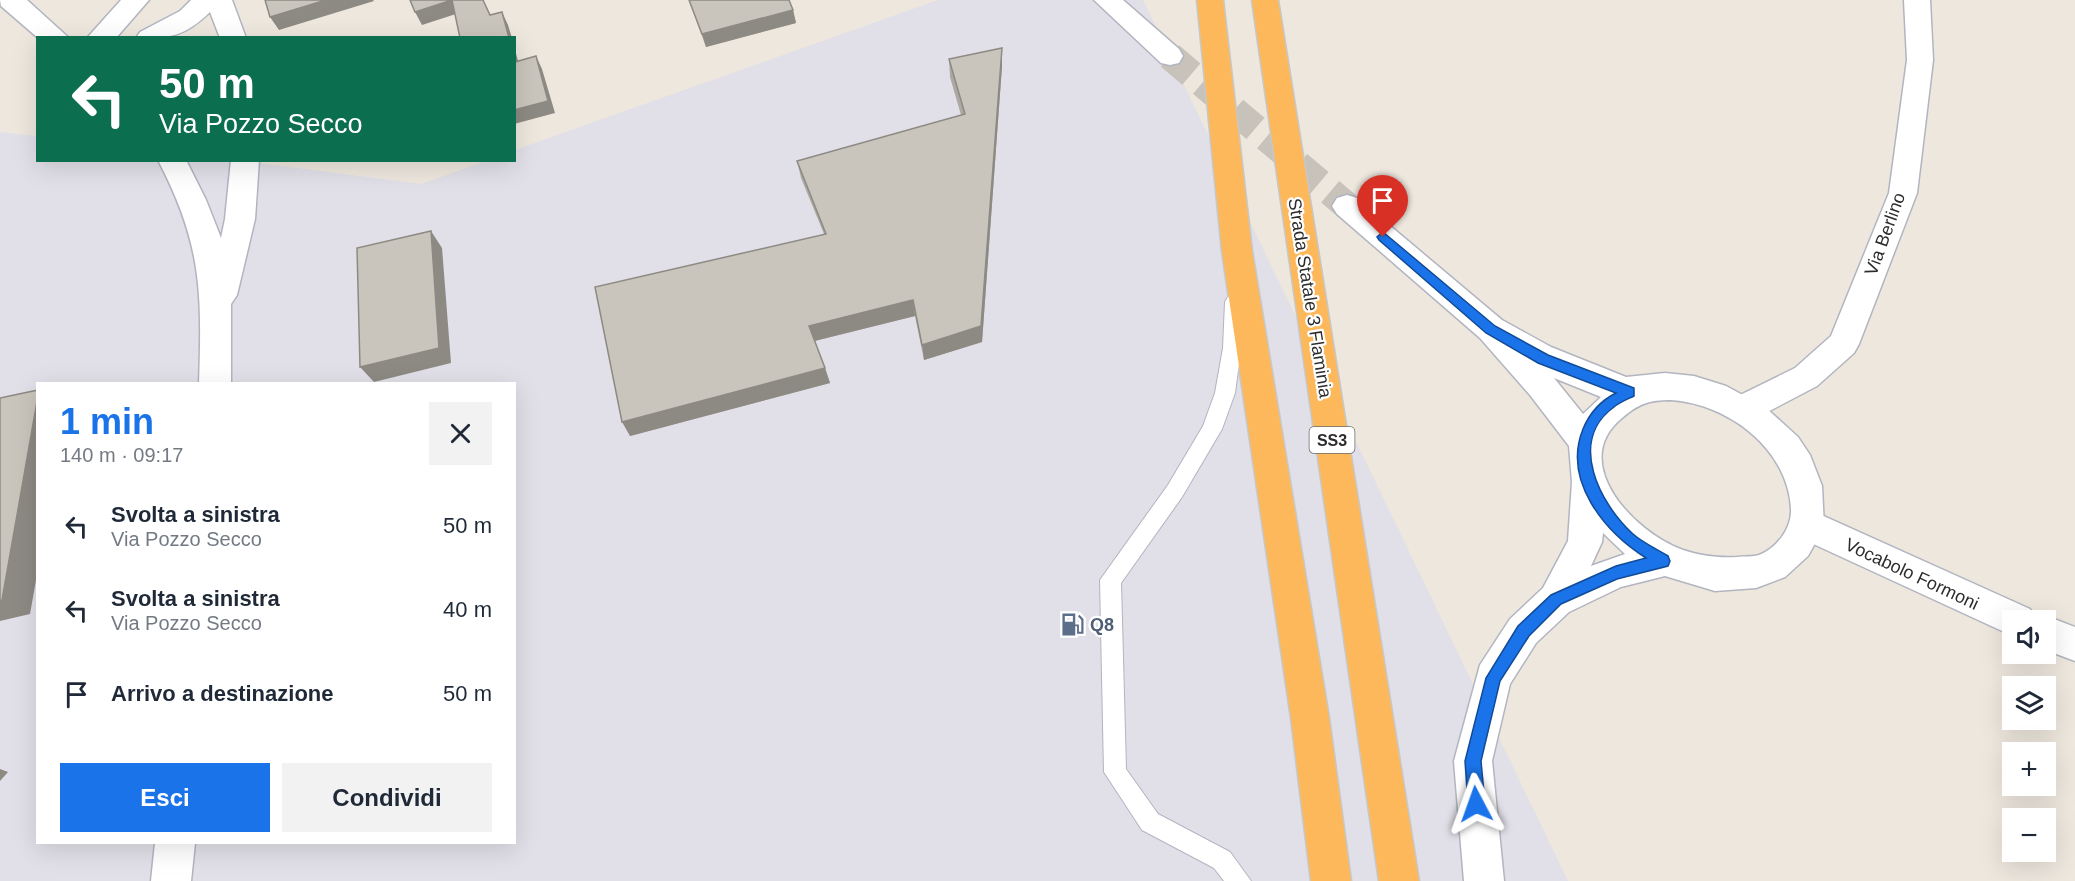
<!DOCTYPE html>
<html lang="it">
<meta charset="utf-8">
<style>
body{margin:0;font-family:Arial,sans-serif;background:#f2f2f3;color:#1f2937;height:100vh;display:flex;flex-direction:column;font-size:22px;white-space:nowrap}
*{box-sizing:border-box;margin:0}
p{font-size:20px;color:#747a83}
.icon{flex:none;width:33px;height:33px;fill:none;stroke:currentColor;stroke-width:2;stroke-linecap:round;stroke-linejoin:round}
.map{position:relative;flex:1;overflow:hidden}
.sheet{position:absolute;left:36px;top:382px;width:480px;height:462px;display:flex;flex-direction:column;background:#fff;border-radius:0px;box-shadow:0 6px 24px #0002}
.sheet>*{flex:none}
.guide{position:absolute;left:36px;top:36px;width:480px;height:126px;border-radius:0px;box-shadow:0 6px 24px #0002;background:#0b6e4f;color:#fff;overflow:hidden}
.buttons{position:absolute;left:2002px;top:610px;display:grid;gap:12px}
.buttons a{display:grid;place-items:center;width:54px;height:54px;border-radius:0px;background:#fff;box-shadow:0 6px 24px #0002;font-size:30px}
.pin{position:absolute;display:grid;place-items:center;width:51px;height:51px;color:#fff;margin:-62px -26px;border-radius:50% 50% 50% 0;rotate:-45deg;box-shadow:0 0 6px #0007}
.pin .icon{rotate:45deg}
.me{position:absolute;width:66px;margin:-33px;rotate:356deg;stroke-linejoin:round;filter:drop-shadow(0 0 4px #0008)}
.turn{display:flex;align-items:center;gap:21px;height:126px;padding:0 24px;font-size:27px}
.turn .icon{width:78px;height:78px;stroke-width:2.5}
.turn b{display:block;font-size:42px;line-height:51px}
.round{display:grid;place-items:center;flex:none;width:63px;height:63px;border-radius:0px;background:#f2f2f3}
.overview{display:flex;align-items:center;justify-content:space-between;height:102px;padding:0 24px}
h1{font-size:36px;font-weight:700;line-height:45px;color:#1a73e8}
.button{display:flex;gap:12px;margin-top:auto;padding:12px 24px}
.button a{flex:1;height:69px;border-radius:0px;background:#1a73e8;color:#fff;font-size:24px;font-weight:700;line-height:69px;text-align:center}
.button a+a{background:#f2f2f3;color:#1f2937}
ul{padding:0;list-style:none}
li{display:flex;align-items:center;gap:18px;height:84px;padding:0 24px}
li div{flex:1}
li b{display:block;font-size:22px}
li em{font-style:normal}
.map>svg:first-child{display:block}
.industrial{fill:#e1dfe7;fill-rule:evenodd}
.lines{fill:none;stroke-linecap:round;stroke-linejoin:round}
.secondary-tunnel{stroke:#c7c2ba;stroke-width:28;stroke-dasharray:28 14;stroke-linecap:butt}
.service-casing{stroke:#b2b5c0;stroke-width:2}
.minor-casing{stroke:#b2b5c0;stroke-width:3}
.tertiary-casing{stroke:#b2b5c0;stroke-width:3}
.secondary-casing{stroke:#b2b5c0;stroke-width:3}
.trunk-casing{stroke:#c8c8c8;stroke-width:3}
.service{fill:#fff;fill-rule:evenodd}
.minor{fill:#fff;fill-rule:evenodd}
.tertiary{fill:#fff;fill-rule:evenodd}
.secondary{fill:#fff;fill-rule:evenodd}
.trunk{fill:#fcb85a;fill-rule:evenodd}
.wall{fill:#ada9a2}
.shaded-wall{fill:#8d8a84}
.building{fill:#c9c5bc;stroke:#8d8a84;stroke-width:1.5}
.route{fill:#1a73e8;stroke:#114b97;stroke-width:1.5}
.labels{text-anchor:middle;stroke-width:4.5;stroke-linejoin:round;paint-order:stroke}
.shield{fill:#fff;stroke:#6b6b6b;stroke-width:1.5}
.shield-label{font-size:16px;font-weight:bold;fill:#2c2c2c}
.street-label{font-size:18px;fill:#2c2c2c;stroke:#fff}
.service-label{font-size:18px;font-weight:bold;fill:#4e5e75;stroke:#fff;text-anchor:start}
</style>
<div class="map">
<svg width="2075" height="881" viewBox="0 0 2075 881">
<rect width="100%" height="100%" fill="#eee7de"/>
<path class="industrial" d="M938 0H1143L1568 881H0V132L37 136 38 160H234L421 184 486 161 514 160 515 150ZM38 384H514V843H38Z"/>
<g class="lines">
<path class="secondary-tunnel" d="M1170 56 1347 206"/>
<defs>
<path id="service" d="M1234 295 1240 297 1243 302 1241 348 1235 393 1222 429 1182 497 1121 583 1126 769 1158 814 1230 852 1251 881H1224L1214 868 1142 830 1104 772 1100 580 1168 485 1203 426 1215 393 1223 348 1225 302 1228 297Z"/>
<path id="minor" d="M1808 509 2030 609 2035 620 2046 616 2075 627V661L2046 650V621H2013V636L1796 536 1791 525 1796 514Z"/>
<path id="tertiary" d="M1904 0H1930L1933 60 1917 193 1859 344 1854 353 1817 386 1754 419 1743 423 1732 419 1727 409 1732 399 1795 368 1831 336 1889 193 1907 60Z"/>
<path id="secondary" d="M0 0H27L69 38H38L1 6Z
M121 0H149L116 38H87Z
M191 0H232L246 38H220L210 12C184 37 171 38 136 38L140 32 180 11Z
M1094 0H1123L1179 49 1183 56 1179 63 1170 65 1161 63Z
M158 160H186L206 200 221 238 225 219 231 160H259L255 219 237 295 231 304V384H199C202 292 202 244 158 160Z
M1347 195 1357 198 1502 320 1551 347 1626 377 1665 373 1694 376 1726 386 1765 407 1798 437 1810 455 1822 486 1824 527 1808 556 1785 577 1756 588 1715 591 1665 576 1621 587 1569 612 1536 643 1510 684 1492 761 1504 881H1464L1454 761 1480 665 1510 619 1543 588 1568 541 1572 482 1569 446 1530 395 1480 338 1337 214 1332 206 1337 198ZM1554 378 1601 397 1583 414ZM1671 400C1729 404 1788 449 1791 509 1792 528 1777 548 1759 555 1753 557 1744 556 1737 557 1718 558 1701 556 1683 550 1635 533 1567 463 1622 418 1638 404 1649 400 1671 400ZM1603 533 1625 554 1591 566 1602 542Z
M155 843H195L191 881H151Z"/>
<path id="trunk" d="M1197 0H1223L1252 251 1329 718 1351 881H1311L1291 718 1222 251Z
M1252 0H1278L1419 881H1379Z"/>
</defs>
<use href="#service" class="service-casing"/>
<use href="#minor" class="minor-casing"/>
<use href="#tertiary" class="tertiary-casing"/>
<use href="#secondary" class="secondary-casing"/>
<use href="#trunk" class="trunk-casing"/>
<use href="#service" class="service"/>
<use href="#minor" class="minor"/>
<use href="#tertiary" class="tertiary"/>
<use href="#secondary" class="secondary"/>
<use href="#trunk" class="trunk"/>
</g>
<path class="wall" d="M689 0 793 10 796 23 706 47Z
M1002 48V66L982 342 924 360 915 316 815 341 825 368 830 383 630 436 824 234 801 178 797 161 961 115 950 77 949 59Z"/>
<path class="shaded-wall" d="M326 0H373L374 1 279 30 270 17Z
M452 0 459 13 422 25 415 12Z
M793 10 796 23 706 47 702 34Z
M502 12 508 25 512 38H509Z
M514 47 522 74 515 62Z
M1002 48V66L982 342 924 360 922 345Z
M536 56 542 69 555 113 514 124V110Z
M431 231 442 248 451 363 374 382 360 367Z
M913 300 915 316 814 341 809 326Z
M825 368 830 383 630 436 622 422Z
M38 396V569L30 614 0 621V601Z
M0 769 8 772 0 781Z"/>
<path class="building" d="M265 0H326L270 17Z
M410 0H483L490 15 502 12 509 38H460L452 0 415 12Z
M689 0H789L793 10 702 34Z
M1002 48 981 326 922 345 913 300 809 326 825 368 622 422 595 287 826 234 797 161 965 114 949 59Z
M536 56 548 101 514 110V58L515 62Z
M431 231 439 348 360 367 357 248Z
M38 390V396L2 600 0 601V398Z"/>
<path class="route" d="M1383 232 1495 326 1548 355 1634 388V396C1628 399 1620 402 1614 407 1567 441 1600 504 1633 534 1643 543 1657 549 1668 556L1670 561 1668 566 1617 579 1561 604 1529 636 1500 681 1481 761 1485 804 1482 809 1476 812 1471 809 1468 804 1465 761 1486 678 1518 626 1551 595 1616 566 1646 558C1605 532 1562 481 1583 429 1590 412 1600 401 1616 393L1538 363 1486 333 1379 240 1377 237Z"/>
<defs>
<symbol id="fuel-bare" viewBox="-9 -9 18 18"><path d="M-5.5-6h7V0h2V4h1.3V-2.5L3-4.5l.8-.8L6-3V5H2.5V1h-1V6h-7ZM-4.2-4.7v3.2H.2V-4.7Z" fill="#5c6f8a" stroke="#fff" stroke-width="2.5" paint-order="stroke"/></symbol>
</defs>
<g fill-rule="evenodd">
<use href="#fuel-bare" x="1056" y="608" width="33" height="33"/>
</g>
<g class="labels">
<rect class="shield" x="1309.5" y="427" width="45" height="26" rx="4.5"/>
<g class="shield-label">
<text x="1332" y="446">SS3</text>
</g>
<g class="street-label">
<text transform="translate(1885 234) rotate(-70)" y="6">Via Berlino</text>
<text transform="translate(1310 298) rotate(81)" y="6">Strada Statale 3 Flaminia</text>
<text transform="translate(1912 574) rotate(25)" y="6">Vocabolo Formoni</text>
</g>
<g class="service-label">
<text x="1090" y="631">Q8</text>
</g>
</g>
</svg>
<div class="buttons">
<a><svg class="icon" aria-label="sound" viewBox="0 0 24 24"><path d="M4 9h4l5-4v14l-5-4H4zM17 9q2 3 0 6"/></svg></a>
<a><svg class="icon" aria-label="layers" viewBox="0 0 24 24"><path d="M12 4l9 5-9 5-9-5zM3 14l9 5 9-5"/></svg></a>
<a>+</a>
<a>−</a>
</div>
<div class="pin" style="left:1383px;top:237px;background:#d93025"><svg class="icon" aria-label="arrive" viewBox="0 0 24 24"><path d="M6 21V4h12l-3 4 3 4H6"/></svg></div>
<svg class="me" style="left:1476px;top:804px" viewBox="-20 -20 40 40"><path d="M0-17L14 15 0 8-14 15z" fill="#1a73e8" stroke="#fff" stroke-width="4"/></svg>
<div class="guide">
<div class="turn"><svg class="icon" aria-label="left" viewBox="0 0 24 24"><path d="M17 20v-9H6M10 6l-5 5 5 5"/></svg><div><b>50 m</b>Via Pozzo Secco</div></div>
</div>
<section class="sheet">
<div class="overview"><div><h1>1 min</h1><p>140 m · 09:17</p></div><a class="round"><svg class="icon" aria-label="close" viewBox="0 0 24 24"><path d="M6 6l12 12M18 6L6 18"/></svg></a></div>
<ul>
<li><svg class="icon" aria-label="left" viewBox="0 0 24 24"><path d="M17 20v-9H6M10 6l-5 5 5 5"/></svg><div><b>Svolta a sinistra</b><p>Via Pozzo Secco</p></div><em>50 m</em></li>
<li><svg class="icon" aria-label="left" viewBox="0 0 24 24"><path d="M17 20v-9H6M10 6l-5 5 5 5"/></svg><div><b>Svolta a sinistra</b><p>Via Pozzo Secco</p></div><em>40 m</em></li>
<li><svg class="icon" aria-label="arrive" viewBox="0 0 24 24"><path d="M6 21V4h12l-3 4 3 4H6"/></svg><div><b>Arrivo a destinazione</b></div><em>50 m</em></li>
</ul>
<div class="button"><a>Esci</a><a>Condividi</a></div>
</section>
</div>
